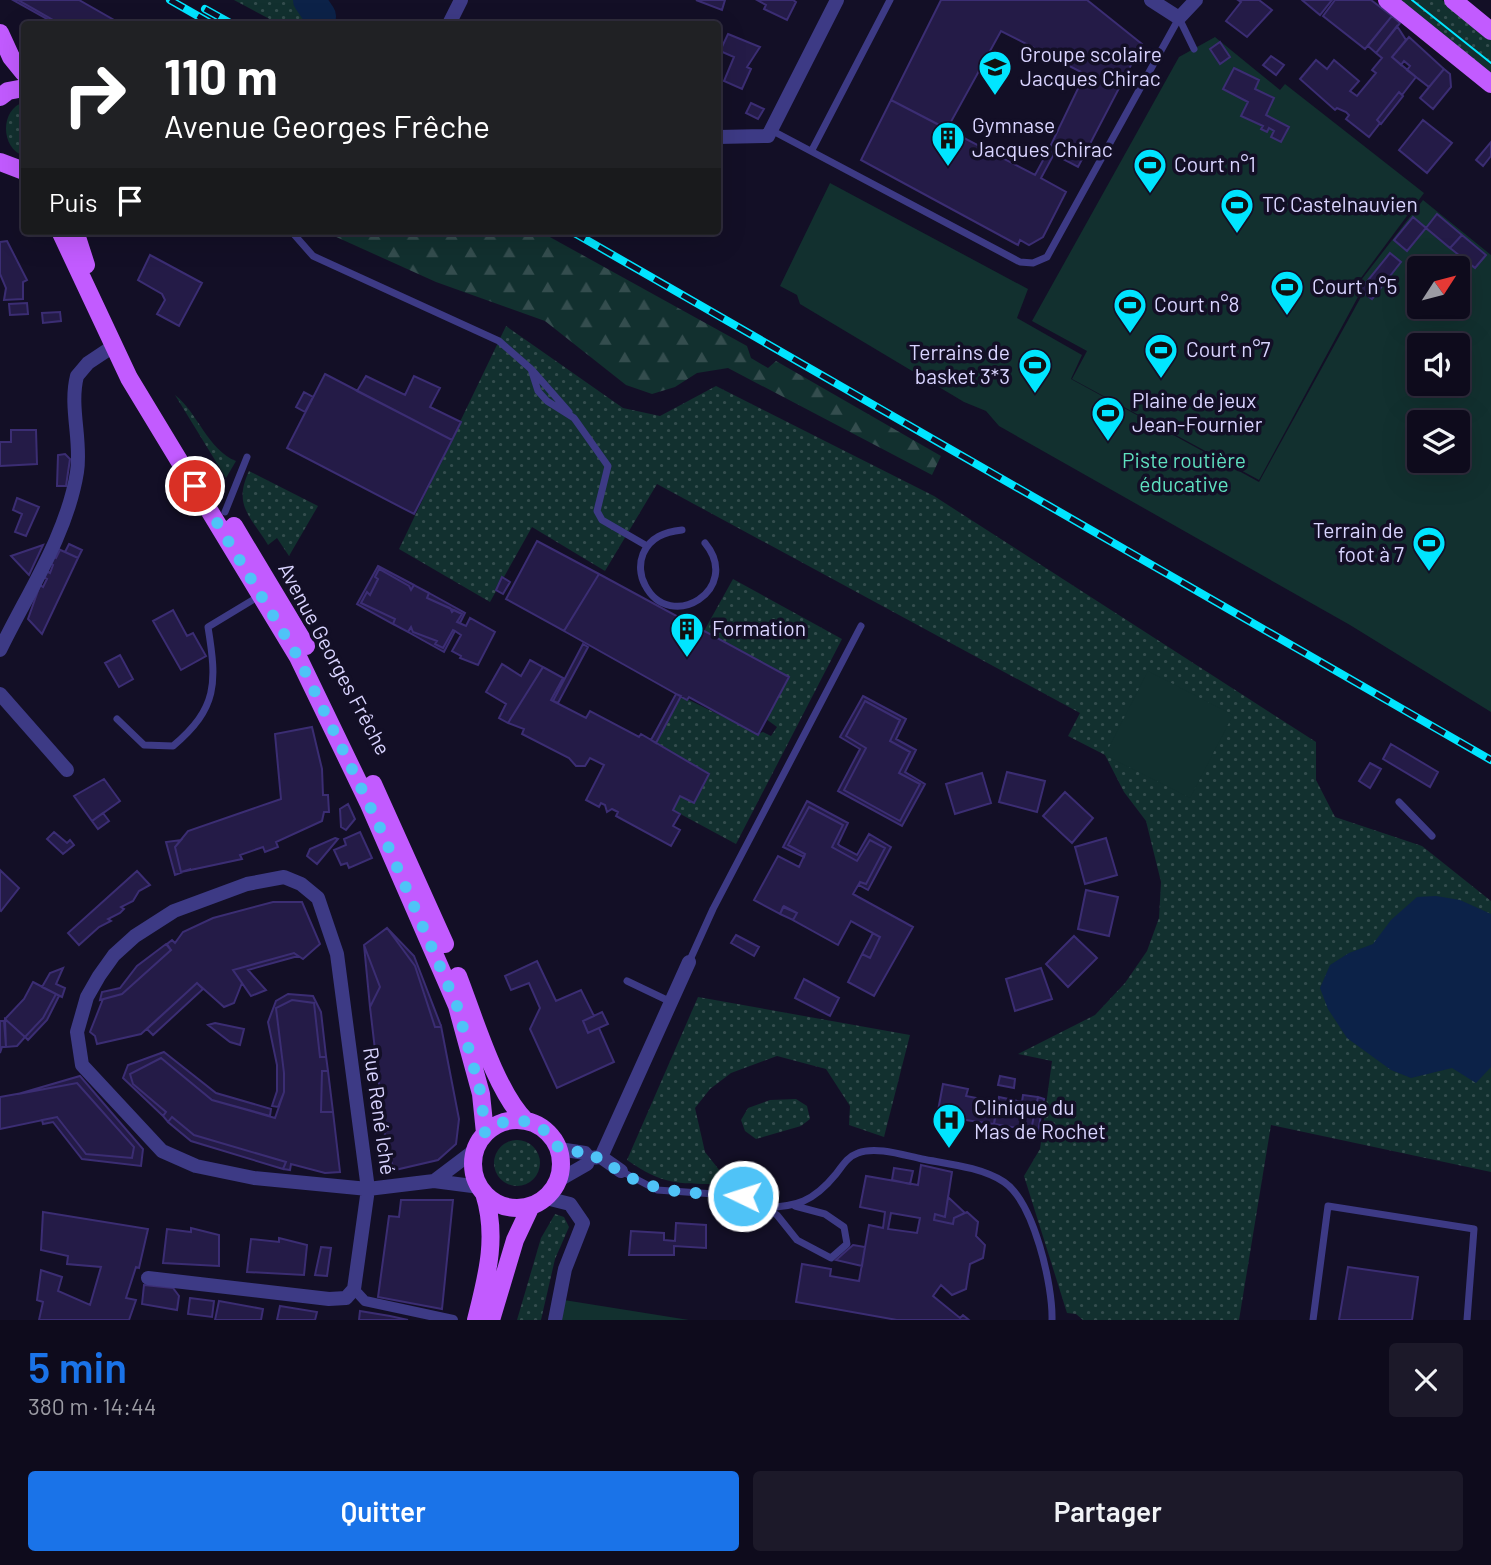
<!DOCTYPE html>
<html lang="fr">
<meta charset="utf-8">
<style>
body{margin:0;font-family:Barlow,sans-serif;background:#1c1929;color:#f1f3f6;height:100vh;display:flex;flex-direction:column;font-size:26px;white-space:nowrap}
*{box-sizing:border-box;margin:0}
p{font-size:23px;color:#9b9ba3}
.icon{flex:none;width:38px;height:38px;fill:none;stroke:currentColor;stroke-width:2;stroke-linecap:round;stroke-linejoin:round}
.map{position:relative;height:1320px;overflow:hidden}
.panel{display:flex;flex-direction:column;background:#0e0b1c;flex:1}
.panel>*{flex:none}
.hud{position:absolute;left:21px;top:21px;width:700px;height:214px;border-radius:7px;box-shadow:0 7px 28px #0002,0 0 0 2px #2e2b3b;background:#202124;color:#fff;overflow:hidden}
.needle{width:46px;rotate:54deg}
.fabs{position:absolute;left:1407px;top:256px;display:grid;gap:14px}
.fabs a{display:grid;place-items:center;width:63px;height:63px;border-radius:7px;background:#0e0b1c;box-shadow:0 7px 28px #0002,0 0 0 2px #2e2b3b;font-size:35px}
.pin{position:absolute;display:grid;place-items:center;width:60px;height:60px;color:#fff;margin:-30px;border:4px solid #fff;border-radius:50%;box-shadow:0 2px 7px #0007}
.me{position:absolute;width:77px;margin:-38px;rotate:274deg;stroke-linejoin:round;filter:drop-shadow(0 0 5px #0008)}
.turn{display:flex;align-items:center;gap:24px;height:147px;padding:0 28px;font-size:32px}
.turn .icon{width:91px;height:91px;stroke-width:2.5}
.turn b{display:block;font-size:49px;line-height:60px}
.then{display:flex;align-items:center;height:66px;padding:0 28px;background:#0003;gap:14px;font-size:26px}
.round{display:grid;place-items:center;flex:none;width:74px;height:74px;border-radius:7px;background:#1c1929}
.summary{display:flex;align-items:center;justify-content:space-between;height:119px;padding:0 28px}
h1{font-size:42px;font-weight:600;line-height:52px;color:#1a73e8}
.primary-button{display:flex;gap:14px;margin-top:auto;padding:14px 28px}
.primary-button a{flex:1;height:80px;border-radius:7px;background:#1a73e8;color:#fff;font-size:28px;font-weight:600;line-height:80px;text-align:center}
.primary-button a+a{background:#1c1929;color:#f1f3f6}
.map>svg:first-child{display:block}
.grass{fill:url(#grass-dots)}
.forest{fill:url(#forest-firs)}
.green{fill:#12302f;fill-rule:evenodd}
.water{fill:#0c2248}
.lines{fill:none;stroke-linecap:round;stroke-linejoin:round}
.river{stroke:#0c2248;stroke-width:32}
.building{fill:#241b47;stroke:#3b2d73;stroke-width:2;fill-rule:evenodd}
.service{stroke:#3d3a85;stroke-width:7}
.pedestrian{stroke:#3d3a85;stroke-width:10}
.minor{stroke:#3d3a85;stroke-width:14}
.primary{stroke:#c25bff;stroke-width:18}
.tram{stroke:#00e5ff;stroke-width:2}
.rail-casing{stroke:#00e5ff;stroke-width:8}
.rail{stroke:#130f26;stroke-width:5;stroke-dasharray:16;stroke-linecap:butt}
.route{stroke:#4fc3f7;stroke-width:12;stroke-dasharray:0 21.6}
.labels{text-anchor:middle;stroke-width:7;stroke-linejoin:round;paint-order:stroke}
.poi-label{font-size:21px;fill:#d9d4ff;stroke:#130f26;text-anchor:start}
.park-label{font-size:21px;fill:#5fe0c0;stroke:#130f26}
.street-label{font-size:21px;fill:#d9d4ff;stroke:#130f26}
</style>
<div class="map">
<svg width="1491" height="1320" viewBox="0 0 1491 1320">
<defs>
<pattern id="grass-dots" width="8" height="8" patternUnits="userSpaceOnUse" patternTransform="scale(1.75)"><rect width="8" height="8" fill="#12302f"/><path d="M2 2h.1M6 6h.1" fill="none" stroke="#344d4e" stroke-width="1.8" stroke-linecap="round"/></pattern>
<pattern id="forest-firs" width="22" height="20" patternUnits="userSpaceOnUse" patternTransform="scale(1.75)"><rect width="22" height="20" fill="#12302f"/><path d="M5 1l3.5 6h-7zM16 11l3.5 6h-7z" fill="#344d4e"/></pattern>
</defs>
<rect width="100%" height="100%" fill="#130f26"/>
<path class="grass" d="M234 0H323L310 24H279Z
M1394 0H1442L1491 40V78Z
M24 102V156C0 148 0 109 24 102Z
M506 326 623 408 660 416 716 386 934 496 1316 742V780L1335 817 1422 846 1491 901V1172L1271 1125 1239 1320H1083L1076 1314 1067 1313 1024 1176 1040 1149 1052 1061 1018 1054 1095 1015 1125 983 1147 951 1159 918 1161 882 1146 821 1124 792 1105 755 1068 736 1080 713 657 484 605 571 532 527 490 602 399 549Z
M175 395C198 413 208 450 236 461L226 478Z
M249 471 318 506 289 556 277 538 268 545C250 515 233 506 249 471Z
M733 579 842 639 736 844 673 810 680 796 694 803 708 774 656 743 681 696 758 734 763 732 771 736 777 727 766 719 704 631Z
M698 997 910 1035 884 1137 849 1125 850 1106 826 1069 777 1056 731 1073 710 1089 695 1108 705 1152 724 1176 718 1184C676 1184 662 1184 627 1160Z
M796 1099 807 1106 810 1119 801 1126 756 1139 745 1131 741 1120 748 1108 770 1100Z
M494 1163a23 23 0 1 1 46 0a23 23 0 1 1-46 0Z
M555 1214 564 1217 569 1227 555 1259 541 1320H517L541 1238Z"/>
<path class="forest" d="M323 231H539L747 346 751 358 768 368 776 361 941 456 932 475 728 368 697 373 675 387 652 394 626 385 545 321 436 282Z"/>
<path class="green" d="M1215 37 1280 90 1285 84 1424 193 1352 290 1359 295 1259 480 1072 379 1087 351 1032 321 1179 57Z
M830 183 1028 289 1017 318 1082 355 1071 379 1259 482 1362 295 1355 288 1423 200 1491 255V712L1350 625 999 426 986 411 964 402 800 304 797 295 780 286ZM1419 268H1458V306H1419ZM1419 345H1458V383H1419ZM1419 422H1458V460H1419Z
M1148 671 1233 715 1190 798 1105 755Z
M564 1300 689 1320H560Z"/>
<path class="water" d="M1436 896 1460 900 1491 914V1067L1476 1083 1452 1068 1411 1078 1391 1070 1347 1038 1328 1009 1320 988 1330 965 1349 953 1373 944 1391 920 1417 897Z"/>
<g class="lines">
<path class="river" d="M309 0 320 16"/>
</g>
<path class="building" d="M13 0H18L60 24H56Z
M18 0H79L121 24H60Z
M696 0H725L722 10Z
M757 0H793L796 2 787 20 764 9 766 5Z
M941 0H1087L1142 44 1078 167 1048 151 1085 74 1001 31 947 129 891 100Z
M1238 0H1259L1272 10 1247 37 1226 21 1241 2Z
M1302 0H1332L1320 15Z
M1335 0H1371L1392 16 1365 49 1323 16Z
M1392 16 1400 23 1376 53 1368 46Z
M1397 26 1406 40 1392 57 1416 77 1402 95 1399 92 1377 120 1380 123 1369 137 1346 119 1349 115 1346 112 1337 108 1335 110 1300 79 1316 60 1327 69 1334 60 1359 81 1350 91 1357 96 1376 73 1372 70 1382 58 1376 53Z
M728 34 760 47 747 67 751 69 742 89 724 81 734 57 720 51Z
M1409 37 1444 69 1429 87 1407 70 1410 66 1404 61 1401 65 1392 57Z
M1220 42 1230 57 1220 64 1210 49Z
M1271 56 1284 65 1276 75 1263 65Z
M1234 68 1259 80 1255 89 1274 98 1266 115 1289 127 1281 142 1271 137 1274 131 1269 128 1267 132 1261 129 1263 126 1241 116 1248 102 1223 89Z
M1444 69 1450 74 1451 87 1433 109 1420 98Z
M1399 92 1403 96 1381 124 1377 120Z
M891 100 1035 175 1048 151 1054 154 1041 178 1066 192 1043 237 1029 245 1020 240 1018 245 861 160Z
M751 103 764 109 758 119 746 113Z
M1423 120 1452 143 1427 173 1399 150Z
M1491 142V156L1483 166 1476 160Z
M1437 214 1462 235 1450 248 1426 228Z
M1413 217 1426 228 1407 251 1394 240Z
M1462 235 1486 255 1475 268 1450 248Z
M7 241 27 280 23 282V299L4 300 6 288 0 274V242Z
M1390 253 1401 262 1372 299 1360 290Z
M150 255 202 283 179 326 157 314 165 300 162 294 138 280Z
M27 303 28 314 10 315 9 304Z
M60 312 61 321 43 323 42 313Z
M325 374 452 440 414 514 287 448Z
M366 376 405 395 414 376 440 388 430 407 461 422 452 440 357 391Z
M304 392 313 397 305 412 296 407Z
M11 430H36L37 464 0 466V442H11Z
M65 454 70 459 66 486H57L58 455Z
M17 498 39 507 26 536 15 532 22 514 13 510Z
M537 541 599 574 564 631 506 599Z
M69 544 82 550 78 558 65 552Z
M43 545 29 575 11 556Z
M54 547 78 558 42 634 28 619 40 585 43 587 47 579 41 576 44 570 50 573 53 565 47 562 50 556 56 558 60 550Z
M378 566 414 585 411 590 409 586 379 569 375 577 378 579 370 595 367 592 361 603 395 619 393 624 357 604Z
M379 569 409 586 411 590 414 585 429 593 427 598 450 608 452 612 454 610 462 614 457 622 466 626 470 618 495 632 478 665 460 658 461 656 452 651 461 635 455 631 453 630 443 648 435 644 437 641 413 632 411 627 408 632 393 624 395 619 361 603 367 592 370 595 378 579 375 577Z
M599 574 789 677 758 735 689 697 687 700 564 631Z
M502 577 510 582 503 594 496 590Z
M429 593 465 613 460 623 457 622 462 614 427 598Z
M173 610 187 636 193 633 206 656 181 670 153 621Z
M411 627 413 632 437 641 435 644 443 648 453 630 455 631 444 652 408 632Z
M583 644 588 647 558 703 553 701Z
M120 655 133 679 119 687 105 663Z
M530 660 543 667 508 723 499 718 506 704 486 692 502 664 521 676Z
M543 667 563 678 551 700 586 718 590 711 639 737 641 734 709 774 694 803 680 796 673 810 680 814 673 826 680 830 671 846 616 816 618 812 612 809 607 812 605 805 601 803 599 807 586 800 604 765 590 758 585 766H576L569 758 522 734 524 729 508 723Z
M676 694 681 696 656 743 651 740Z
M863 696 906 719 896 739 916 750 905 772 925 784 902 826 838 791 860 749 840 737ZM865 701 900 720 890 741 910 752 899 773 920 784 900 821 844 790 866 748 846 736Z
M865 701 900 720 890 741 910 752 899 773 920 784 900 821 844 790 866 748 846 736Z
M312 727 322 769 323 795H328L329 812H324L322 821 276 842 278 847 265 852 263 847 240 855 242 859 181 872 175 847 188 831 281 799 275 734Z
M1391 744 1438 772 1430 787 1383 759Z
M1370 763 1381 769 1370 788 1359 781Z
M1007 772 1045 781 1037 812 999 802Z
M982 773 991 803 955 814 946 784Z
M104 779 120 801 92 821 74 796Z
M1065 792 1093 818 1072 843 1043 816Z
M807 801 848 823 838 844 840 846 857 855 869 834 891 847 868 890 859 885 860 882 866 884 885 848 870 840 857 861 832 847 843 825 809 807 788 845 805 854 804 857 783 847Z
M348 804 355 819 346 830 341 827 340 809Z
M809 807 843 825 832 847 857 861 870 840 885 848 866 884 860 882 853 894 913 927 874 996 848 982 862 954 870 958 880 937 851 921 838 945 793 920 797 913 784 906 780 914 754 900 778 856 799 867 805 854 788 845Z
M103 813 109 821 98 829 92 821Z
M54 832 67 843 70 840 74 845 63 854 47 839Z
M360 832 372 858 349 868 347 863 341 865 334 850 346 845 344 839Z
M335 838 338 839 317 864 307 856 310 849Z
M1106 838 1117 875 1085 884 1075 847Z
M181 840 175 847 181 872 191 869 175 875 166 842Z
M0 870 19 888 1 911 0 910Z
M137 871 150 885 139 891 133 901 121 907 124 909 120 913 108 919 111 921 99 927 79 945 68 933Z
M1086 890 1118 897 1109 936 1078 929Z
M273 902H302L320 944 303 959 294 953 233 970 242 983 234 1003 224 1007 197 983 141 1034 97 1044 95 1036 90 1032 103 999 122 994 171 950 167 944 172 940 175 943 183 932 213 918Z
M783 907 797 913 793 920 780 914Z
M387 928 415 966 435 1027 441 1026 459 1119 456 1144 438 1160 395 1170 387 1153 370 1007 380 987 364 945Z
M387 928 414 956 441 1026 435 1027 415 966Z
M873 933 880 937 870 958 862 954Z
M736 935 759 947 754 956 731 943Z
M1074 936 1097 958 1068 987 1046 964Z
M166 944 171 950 122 994 100 1000 102 992 120 988 137 966Z
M364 945 380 987 370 1007Z
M294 953 298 956 248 970 266 990 251 996 233 970Z
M537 961 556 1001 581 990 594 1016 583 1021 588 1033 599 1028 614 1062 557 1088 530 1029 540 1008 529 983 511 990 505 976Z
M63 968 56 984 65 988 62 997 42 987 50 973Z
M1041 968 1052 999 1015 1011 1006 979Z
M804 979 839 998 830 1016 795 998Z
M33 982 56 994 43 1018 25 1037 5 1019 24 999Z
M197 983 203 989 153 1035 147 1029Z
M56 994 59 996 47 1020 28 1040 25 1037 43 1018Z
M288 994 313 996 321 1012 326 1056 320 1057 314 1003 292 1000 276 1008 284 1073V1092L278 1107 272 1106 277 1091V1065L268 1022 276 1001Z
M292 1000 314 1003 320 1057 326 1056 328 1071H322L321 1112H333L340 1172 325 1173 291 1164 290 1170 283 1169 286 1162 194 1135 172 1117 168 1122 163 1116 166 1112 133 1084 130 1074 161 1058 212 1100 275 1118 284 1092V1073L276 1008Z
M602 1012 608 1024 588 1033 583 1021Z
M5 1019 25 1037 17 1046 6 1047Z
M0 1021H4L6 1047H2L0 1053Z
M215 1023 244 1029 240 1045 230 1042 208 1025Z
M164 1052 216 1093 271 1109 270 1116 212 1100 161 1058 130 1074 133 1084 166 1112 163 1116 123 1078 128 1065Z
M322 1071H328L333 1112H321Z
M80 1076 143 1149 141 1166 82 1159 53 1122 43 1124 42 1120 57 1117 86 1154 132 1158 134 1147 77 1083 18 1094Z
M1000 1076 1015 1079 1014 1088 998 1085Z
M77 1083 134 1147 132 1158 86 1154 57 1117 0 1129V1097Z
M943 1084 968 1089 966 1096 997 1102 994 1124 937 1116Z
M1023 1095 1038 1097 1031 1130 994 1124 999 1097 1022 1102Z
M1038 1097 1044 1099 1038 1132 1031 1130Z
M172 1117 194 1135 286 1162 283 1169 191 1141 168 1122Z
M921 1165 952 1172 945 1217 935 1214 934 1220 953 1224 954 1218 967 1212 978 1222 976 1236 985 1245 983 1258 970 1264 966 1289 952 1295 941 1285 933 1296 960 1318 963 1315 969 1320H897L796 1302 802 1264 831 1269 830 1276 859 1281 869 1225 883 1228 885 1212 860 1207 866 1176 918 1185ZM891 1213 920 1218 917 1233 888 1229Z
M894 1168 913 1171 910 1184 892 1180Z
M948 1197 965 1213 954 1218 953 1224 934 1220 935 1214 945 1217Z
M401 1200H453L442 1309 378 1297 389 1216 399 1217Z
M43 1212 148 1229 139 1268 136 1267 126 1298 136 1300 129 1320H39L43 1302 37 1300 41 1270 62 1277 58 1291 90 1305 101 1267 67 1264 68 1256 41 1250Z
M676 1223 706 1225V1248L674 1246V1255H629L631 1231 664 1233V1240L675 1241Z
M191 1228 219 1235V1266L163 1263 167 1229 191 1232Z
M279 1238 307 1245 304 1275 247 1272 251 1239 279 1242Z
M853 1245 865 1247 862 1266 836 1260Z
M321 1247 331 1248 327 1276 315 1275Z
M1348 1267 1418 1277 1412 1320H1339Z
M144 1285 173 1288 179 1296 177 1310 142 1304Z
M190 1298 214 1301 212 1317 188 1314Z
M219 1301 263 1309 261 1320H215Z
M280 1306 317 1312 315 1320H277Z
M360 1311 390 1316 408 1320H359Z"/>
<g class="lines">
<path class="service" d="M1179 18 1194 49
M771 130 1020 262 1033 263 1047 257 1179 18
M812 150 890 0
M291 231 313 256 499 341 531 369 538 391 547 401 574 418 608 466 597 511 602 520 647 546
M533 371 569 412
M225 512 247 457
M682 530C665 532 650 537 643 554 639 564 640 576 645 585 670 634 743 589 705 543
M117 719 144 745 173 746C218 708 217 683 208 627L261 595
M1399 802 1432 836
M689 962 713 909 861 626
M627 981 671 1002
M621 1171 657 1190 743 1196 777 1215 797 1240 831 1258 847 1244 844 1227 825 1214 795 1206
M762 1207C796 1208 814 1201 836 1174 843 1165 847 1157 858 1153 876 1146 903 1155 922 1159 948 1164 981 1167 1004 1182 1034 1202 1053 1286 1052 1320
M1313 1320 1328 1206 1474 1229 1467 1320"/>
<path class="pedestrian" d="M354 1289 365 1301 453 1320"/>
<path class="minor" d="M1151 0 1179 18 1196 0
M449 24 461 0
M718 137 768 136 837 0
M0 650C27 594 67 535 77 472 82 441 69 407 77 376L88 363 112 347
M0 694 67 770
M559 1149 585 1153 589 1158 601 1157 621 1171
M601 1157 689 962
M559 1180 587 1164 589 1158
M434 1181 475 1150
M546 1198 570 1204 583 1223 565 1269 555 1320
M148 1278 329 1299 346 1298 354 1289 368 1189 337 954 318 898 301 884 284 877 247 884 174 911 135 936 114 955 99 976 87 997 77 1032 82 1065 162 1151 196 1166 254 1178 368 1189 434 1181 480 1187"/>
<path class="primary" d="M1387 0 1491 84
M1453 0 1491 31
M0 33 11 57 24 73
M0 97 8 91 24 88
M0 162 24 171
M60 231 129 378 298 657 368 802 457 1006 481 1094 485 1133
M75 231 86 265
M234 526 306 646
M373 784 445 944
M458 976C474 1017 496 1092 526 1121
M473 1164a44 44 0 1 1 88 0a44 44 0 1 1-88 0Z
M476 1320C487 1276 498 1237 484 1193
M491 1320 515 1240 531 1206"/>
<path class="tram" d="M1412 0 1491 63"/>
<defs>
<path id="rail" d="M170 0 212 24
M205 9 232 24
M571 231 1491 760"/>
</defs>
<use href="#rail" class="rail-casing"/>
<use href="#rail" class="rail"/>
</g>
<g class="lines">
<path class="route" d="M195 486 298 657 378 823 457 1006 481 1094 485 1133C510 1111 544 1119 559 1149L585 1153 589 1158 601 1157C643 1196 690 1192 743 1196"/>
</g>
<defs>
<symbol id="school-pin" viewBox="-11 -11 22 30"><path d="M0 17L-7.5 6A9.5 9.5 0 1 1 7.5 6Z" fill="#00e5ff" stroke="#130f26"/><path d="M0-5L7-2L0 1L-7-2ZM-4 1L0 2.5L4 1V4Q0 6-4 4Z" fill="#111"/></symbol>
<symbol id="building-pin" viewBox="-11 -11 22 30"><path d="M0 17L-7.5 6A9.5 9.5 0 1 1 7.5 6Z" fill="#00e5ff" stroke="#130f26"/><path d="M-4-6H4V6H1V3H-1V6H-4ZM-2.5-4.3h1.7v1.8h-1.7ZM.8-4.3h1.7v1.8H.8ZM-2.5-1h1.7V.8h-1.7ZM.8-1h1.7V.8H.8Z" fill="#111"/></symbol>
<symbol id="stadium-pin" viewBox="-11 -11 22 30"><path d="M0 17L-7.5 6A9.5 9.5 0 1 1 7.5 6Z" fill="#00e5ff" stroke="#130f26"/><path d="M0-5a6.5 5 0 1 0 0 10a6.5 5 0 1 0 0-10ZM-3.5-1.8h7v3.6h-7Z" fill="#111"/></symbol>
<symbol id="hospital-pin" viewBox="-11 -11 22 30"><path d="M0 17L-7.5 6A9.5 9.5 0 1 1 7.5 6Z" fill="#00e5ff" stroke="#130f26"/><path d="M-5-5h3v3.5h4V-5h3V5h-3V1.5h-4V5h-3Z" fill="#111"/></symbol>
</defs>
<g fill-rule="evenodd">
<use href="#school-pin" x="976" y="48" width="38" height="52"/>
<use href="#building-pin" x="929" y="119" width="38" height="52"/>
<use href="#stadium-pin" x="1131" y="146" width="38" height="52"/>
<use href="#stadium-pin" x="1218" y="186" width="38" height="52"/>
<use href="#stadium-pin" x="1268" y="268" width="38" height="52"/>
<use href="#stadium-pin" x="1111" y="286" width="38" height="52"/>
<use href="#stadium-pin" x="1142" y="331" width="38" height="52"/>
<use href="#stadium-pin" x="1016" y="346" width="38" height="52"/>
<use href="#stadium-pin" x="1089" y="394" width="38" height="52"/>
<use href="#stadium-pin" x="1410" y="524" width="38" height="52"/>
<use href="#building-pin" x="668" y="610" width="38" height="52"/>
<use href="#hospital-pin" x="930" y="1101" width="38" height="52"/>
</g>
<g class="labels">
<g class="poi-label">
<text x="1020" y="62">Groupe scolaire<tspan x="1020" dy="24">Jacques Chirac</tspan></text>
<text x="972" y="133">Gymnase<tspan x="972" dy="24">Jacques Chirac</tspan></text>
<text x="1174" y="172">Court n°1</text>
<text x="1262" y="212">TC Castelnauvien</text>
<text x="1312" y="294">Court n°5</text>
<text x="1154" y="312">Court n°8</text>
<text x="1186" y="357">Court n°7</text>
<text x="1010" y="360" text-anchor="end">Terrains de<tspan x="1010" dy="24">basket 3*3</tspan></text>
<text x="1132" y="408">Plaine de jeux<tspan x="1132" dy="24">Jean-Fournier</tspan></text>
<text x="1404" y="538" text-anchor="end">Terrain de<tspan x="1404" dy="24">foot à 7</tspan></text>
<text x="712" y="636">Formation</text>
<text x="974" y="1115">Clinique du<tspan x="974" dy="24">Mas de Rochet</tspan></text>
</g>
<g class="park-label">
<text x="1184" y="468">Piste routière<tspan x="1184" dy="24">éducative</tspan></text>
</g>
<g class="street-label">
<text transform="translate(334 659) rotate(62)" y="7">Avenue Georges Frêche</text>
<text transform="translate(379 1111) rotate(82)" y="7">Rue René Iché</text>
</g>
</g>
</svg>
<div class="fabs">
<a><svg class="needle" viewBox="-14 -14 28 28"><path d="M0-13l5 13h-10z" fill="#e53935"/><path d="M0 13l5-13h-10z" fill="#9b9ba3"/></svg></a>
<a><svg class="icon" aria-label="sound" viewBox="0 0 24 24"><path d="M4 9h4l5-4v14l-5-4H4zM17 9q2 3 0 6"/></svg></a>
<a><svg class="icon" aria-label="layers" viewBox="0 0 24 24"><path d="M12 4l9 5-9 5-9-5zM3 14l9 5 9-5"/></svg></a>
</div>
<div class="pin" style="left:195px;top:486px;background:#d93025"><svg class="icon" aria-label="arrive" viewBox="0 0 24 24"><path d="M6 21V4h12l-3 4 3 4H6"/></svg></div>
<svg class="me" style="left:743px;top:1196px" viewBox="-20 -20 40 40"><circle r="17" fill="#4fc3f7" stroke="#fff" stroke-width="3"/><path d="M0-11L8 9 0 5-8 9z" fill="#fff"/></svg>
<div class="hud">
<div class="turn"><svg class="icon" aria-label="right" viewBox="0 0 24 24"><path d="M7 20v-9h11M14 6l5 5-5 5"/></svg><div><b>110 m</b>Avenue Georges Frêche</div></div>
<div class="then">Puis<svg class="icon" aria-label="arrive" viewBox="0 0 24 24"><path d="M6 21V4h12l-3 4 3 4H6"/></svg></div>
</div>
</div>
<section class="panel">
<div class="summary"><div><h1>5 min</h1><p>380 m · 14:44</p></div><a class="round"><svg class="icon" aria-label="close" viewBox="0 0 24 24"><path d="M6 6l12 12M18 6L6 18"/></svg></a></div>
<div class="primary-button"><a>Quitter</a><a>Partager</a></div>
</section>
